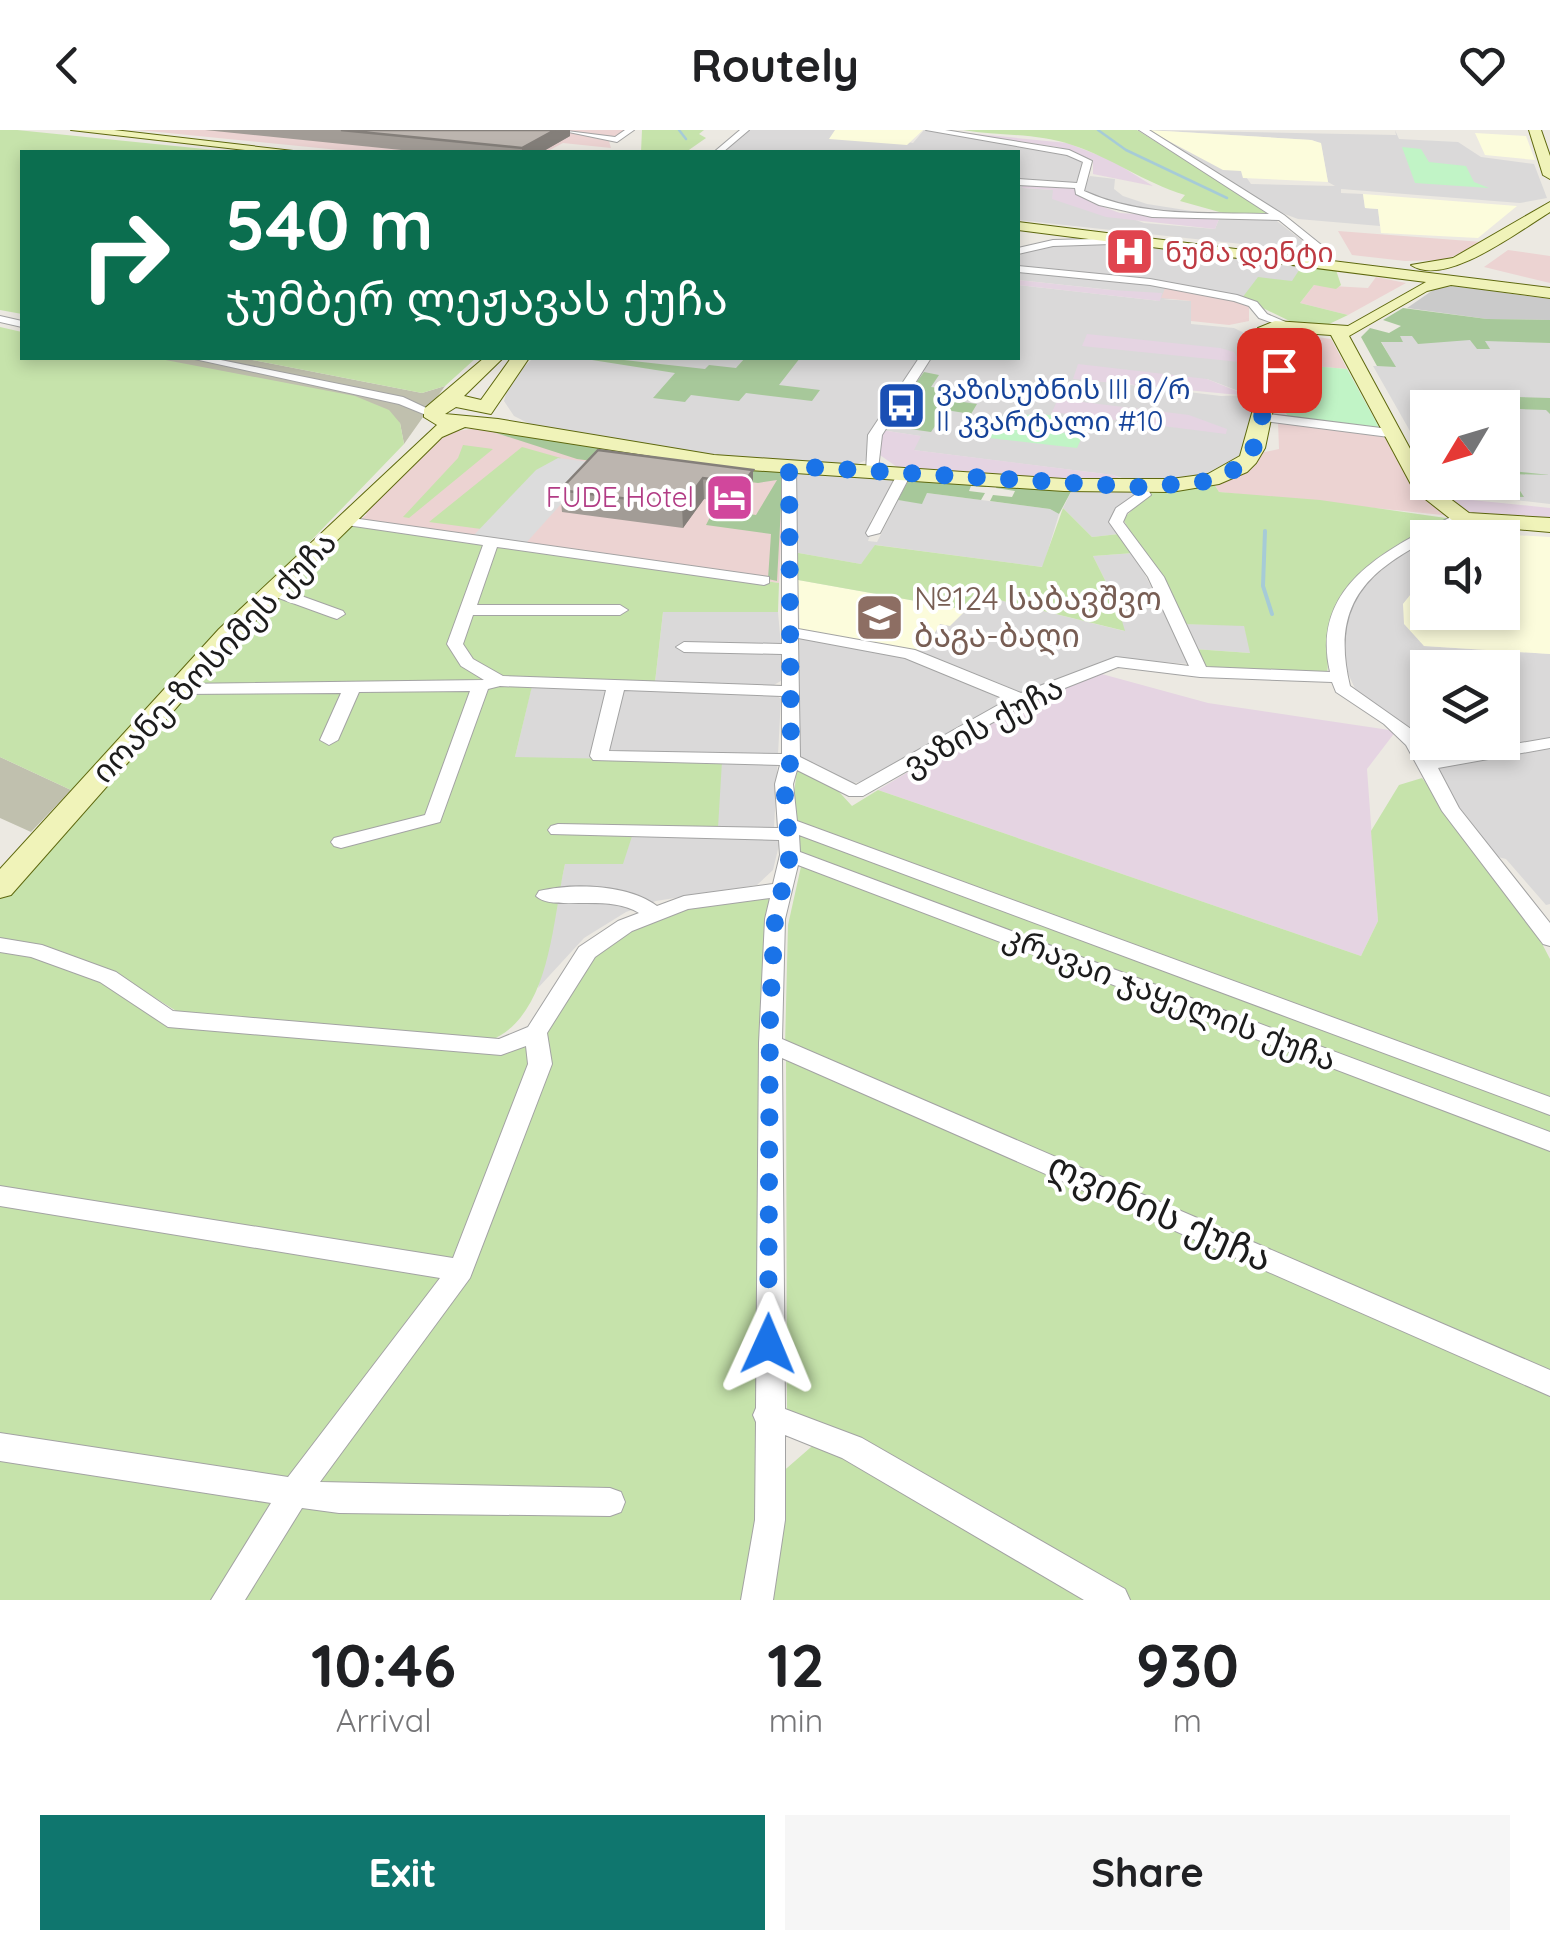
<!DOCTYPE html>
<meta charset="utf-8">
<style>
body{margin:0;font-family:Quicksand,"Noto Sans Georgian",sans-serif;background:#f6f6f6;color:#202124;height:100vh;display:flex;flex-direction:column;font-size:38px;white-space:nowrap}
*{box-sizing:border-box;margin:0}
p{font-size:32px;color:#757577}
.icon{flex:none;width:55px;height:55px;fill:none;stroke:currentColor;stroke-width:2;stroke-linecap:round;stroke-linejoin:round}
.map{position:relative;height:1470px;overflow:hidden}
.side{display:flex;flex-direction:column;background:#fff;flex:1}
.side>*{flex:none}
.banner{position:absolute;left:20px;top:20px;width:1000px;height:210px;border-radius:0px;box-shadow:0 5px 15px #0003;background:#0b6e4f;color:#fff;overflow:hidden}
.needle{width:65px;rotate:232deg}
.buttons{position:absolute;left:1410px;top:260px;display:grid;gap:20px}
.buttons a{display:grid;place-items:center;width:110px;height:110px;border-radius:0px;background:#fff;box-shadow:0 5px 15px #0003;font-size:50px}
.pin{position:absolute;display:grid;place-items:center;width:85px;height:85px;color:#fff;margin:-42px;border-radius:20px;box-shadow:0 5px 15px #0006}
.me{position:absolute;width:110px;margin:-55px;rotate:1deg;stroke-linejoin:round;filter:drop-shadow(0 0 8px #0008)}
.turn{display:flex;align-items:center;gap:35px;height:210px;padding:0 40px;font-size:45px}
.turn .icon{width:130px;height:130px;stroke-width:2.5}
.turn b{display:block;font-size:70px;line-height:85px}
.eta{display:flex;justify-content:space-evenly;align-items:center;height:170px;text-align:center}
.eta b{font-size:60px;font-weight:800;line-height:70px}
.cta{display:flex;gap:20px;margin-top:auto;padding:20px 40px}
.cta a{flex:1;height:115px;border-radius:0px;background:#0f766e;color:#fff;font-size:40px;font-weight:800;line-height:115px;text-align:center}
.cta a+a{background:#f6f6f6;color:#202124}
header{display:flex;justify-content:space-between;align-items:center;height:130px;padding:0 40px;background:#fff;font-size:45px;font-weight:800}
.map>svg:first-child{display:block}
.residential{fill:#dad9d9;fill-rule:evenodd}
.commercial{fill:#ecd3d2}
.industrial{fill:#e5d4e2}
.education{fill:#fcfcdc}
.religious{fill:#cacaca}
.construction{fill:#c0c0ae}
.grass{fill:#c6e3ab}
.forest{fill:#a7c89a}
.park{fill:#c1f4c6}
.parking{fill:#dcdcdc}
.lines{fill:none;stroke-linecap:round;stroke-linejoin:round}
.stream-far1{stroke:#a6cbd7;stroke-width:2.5}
.stream{stroke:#a6cbd7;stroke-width:4}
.street-casing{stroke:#a3a3a3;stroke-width:2}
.secondary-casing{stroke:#5e680e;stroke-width:2}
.street{fill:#fff;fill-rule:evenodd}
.secondary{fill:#f0f3b9;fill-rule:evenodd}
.wall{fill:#a29c96}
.shaded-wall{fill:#847f7a}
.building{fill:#bcb5af;stroke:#847f7a;stroke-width:2.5}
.route{stroke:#1a73e8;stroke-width:18;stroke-dasharray:0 32.4}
.labels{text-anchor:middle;stroke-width:8;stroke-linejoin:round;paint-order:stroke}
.far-health-label{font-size:28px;fill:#be3a42;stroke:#fff;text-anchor:start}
.far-transit-label{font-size:28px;fill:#164399;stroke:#fff;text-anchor:start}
.far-hotel-label{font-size:28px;fill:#b23c85;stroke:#fff;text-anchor:end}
.education-label{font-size:32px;fill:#785e54;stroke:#fff;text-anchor:start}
.street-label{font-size:32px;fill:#1c1c1c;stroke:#fff}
.near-street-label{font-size:38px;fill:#1c1c1c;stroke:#fff}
</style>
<header><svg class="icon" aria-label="back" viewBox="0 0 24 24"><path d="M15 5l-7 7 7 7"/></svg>Routely<svg class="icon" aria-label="heart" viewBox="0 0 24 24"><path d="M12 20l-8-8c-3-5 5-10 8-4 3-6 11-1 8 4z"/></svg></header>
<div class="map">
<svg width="1550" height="1470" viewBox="0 0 1550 1470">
<rect width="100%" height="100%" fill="#ece9e2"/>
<path class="residential" d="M748 0H837L913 13 924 0 1054 19 1082 31V36L1075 55 1018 51V22H720Z
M1147 0 1396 5 1395 0 1399 9 1458 12 1481 27 1534 34 1547 68 1520 73 1341 59V63L1363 64 1365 78 1378 79 1380 96 1298 89 1274 80ZM1151 0 1312 10 1321 14 1328 52 1335 56 1251 54 1242 41Z
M1090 46 1115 49 1114 59 1123 66 1147 74 1223 86 1124 79 1082 61Z
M1018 53H1025L1023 58 1054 60 1144 93 1215 99 1219 89 1273 88 1317 122 1018 90Z
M1138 113 1303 134 1293 151 1242 168 1162 169 1191 171V194L1234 198 1257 209 1253 239 1258 254 1248 327 1233 340 1143 355 1113 345 913 320 920 306 881 300 930 228H1018V155L1160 171 1112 160 1018 150V128L1022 123 1047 115ZM1073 248 1207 249 1249 265 1221 266Z
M1398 205 1550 213V374L1445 362 1440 353 1502 352V278H1428L1427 331 1373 236H1395L1381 211Z
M533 228H918L867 312 869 329 854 335 714 329 530 294 514 286 504 271 509 252Z
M795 343H899L870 392 874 394 868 411 877 412 898 370 922 373 927 363 1050 379 1059 384 1043 437 876 415 861 434 793 422Z
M1074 356 1140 361 1116 381 1119 404 1092 407 1063 378Z
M1427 411V444L1403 474 1424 516 1550 524V610L1439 628 1414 603 1358 565 1344 535 1347 473 1400 423ZM1428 538H1502V612H1428Z
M1134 423 1190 534 1118 529 1020 565 915 522 927 516 940 493 950 495 966 480 991 468 1124 501 1117 474 1093 426Z
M663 482H778L784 549 774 555 655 552Z
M1182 494 1244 495 1251 523 1194 519Z
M797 505 914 528 1014 567 865 652 850 653 795 630Z
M532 555 775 564 781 569 774 698 779 715 773 740 757 755 656 771 626 782 584 808 538 858 565 734 515 627Z
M1550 615V774L1546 775 1506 729 1494 726 1434 644 1449 629Z"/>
<path class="commercial" d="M138 0H628L609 11 611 18 563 13 546 22H359Z
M1338 101 1482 112 1446 130 1405 131 1352 125Z
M1508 120 1550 126V153L1484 137Z
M1376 147 1406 153 1348 185 1300 173 1314 155 1368 158Z
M1166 156 1249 173V191L1229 195 1191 191V171L1161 168Z
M1298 204 1331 209 1347 239 1289 234 1290 206Z
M1278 292 1386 303 1452 386 1219 362 1214 354 1244 344 1260 323 1279 319Z
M485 297 784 340 779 453 361 389 367 384 363 382 443 303Z"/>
<path class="industrial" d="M937 0 1067 13 1111 30 1153 56 1093 44V30L1058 17Z
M1025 53 1072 56 1090 72 1120 83 1219 89 1215 99 1106 87 1052 69 1053 60 1022 58Z
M1018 150 1111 160 1162 163 1160 171 1018 155Z
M1087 204 1220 218 1234 222 1240 232 1082 216Z
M1078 234 1207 249 1249 266 1073 249Z
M1058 269 1189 285 1227 299 1226 304 1052 282Z
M881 300 921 306 914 320 1113 345 1135 355 897 337 877 323Z
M1452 368 1550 378V392L1478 388 1457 377Z
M1098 543 1208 573 1396 601 1367 639 1378 791 1361 826 878 660 1020 575Z"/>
<path class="education" d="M835 0H923L907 15 829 9Z
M1148 0 1311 10 1321 13 1328 52 1243 48 1241 41 1223 40Z
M1475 3 1526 6 1535 30 1485 25Z
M1363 64 1517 76 1478 108 1381 103 1378 79 1365 78Z
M1497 404 1550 407V524L1424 516 1404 494 1403 474 1427 444 1428 482H1502V408L1486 407Z
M798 450 966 480 950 496 940 494 927 516 915 522 800 500Z"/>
<path class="religious" d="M1455 156 1550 169V190L1487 189 1407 178 1436 158Z"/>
<path class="construction" d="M155 228H242L422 263 445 256 404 314 400 293Z
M0 627 71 660 31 702 0 688Z"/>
<path class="grass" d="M0 0H17L234 22H22V184L0 180Z
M642 0H704L699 4 706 8 686 22H641Z
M963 0H1137L1272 84 1223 83 1180 71 1185 65C1143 52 1112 28 1072 15 1038 3 998 6 963 0Z
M1303 134 1336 140 1341 155 1336 159 1314 155 1300 173 1348 185 1325 196 1296 194 1242 168 1258 147 1292 151Z
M0 197 22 202V228H155L355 266 389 280 400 293 404 314 71 660 0 627Z
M242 228H476L445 256 422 263Z
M463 315 493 319 409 388 403 387 458 328Z
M522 317 561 328 481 399 429 392Z
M1214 354 1219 362 1320 370 1453 389 1387 422 1367 440 1332 487 1327 545 1214 540 1202 535 1194 519 1250 523 1244 496 1182 494 1123 389 1152 360Z
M1063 378 1092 407 1119 404 1134 423 1093 426 1117 474 1125 501 991 468 966 480 798 450 793 422 861 434 875 415 1042 437Z
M361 389 779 453 778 482H663L655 552 534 548 515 627 722 631 718 698 635 697 623 734H565C552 791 551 887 489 911L181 884 125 849 0 809V765L268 471Z
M797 639 831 653 852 676 878 660 1361 826 1378 791 1371 701 1399 655 1422 648 1524 779 1550 829V970L860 718 791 688Z
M790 695 1550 976V1012L790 725Z
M802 732 1550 1015V1249L785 916 788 795Z
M779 760 772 1351 818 1311 1114 1470H0V815L108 847 168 889 514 916 587 822 652 783Z
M786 925 1550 1259V1470H1129L787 1287Z"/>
<path class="forest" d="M1403 178 1487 189 1550 190V213L1485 211 1490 219H1477L1470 210 1418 214 1412 206H1400L1403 212H1381L1396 237 1377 236 1361 207 1370 198 1389 203 1401 196 1383 190Z
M606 228 705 239 709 235 736 238 745 228H800L779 255 820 260 812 271 746 263 739 271 691 265 685 272 653 268 675 243 592 230Z
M924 242 939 245 931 257 955 260 949 270 977 274 971 284 946 280 931 302 910 299 915 290 892 286Z
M1436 265 1550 268V284L1546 280 1444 276Z
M487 300 783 340 777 451 768 449 771 404 706 395 714 379 756 385 777 350 758 353 577 329Z
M1503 340 1550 345 1509 344 1524 367 1459 365 1452 353 1502 352Z
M911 345 989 350 986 357 971 356 969 361 985 363 981 370 927 363 922 374 898 370Z
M998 350 1074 356 1059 384 1050 379 990 371 993 365 1012 367 1015 361 996 358Z"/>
<path class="park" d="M1402 17 1421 19 1429 32 1466 36 1474 52 1489 58 1415 53Z
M1289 234 1347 239 1380 299 1288 286 1283 279Z
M1042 284 1063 287 1057 302 1083 305 1077 318 972 306 978 296 996 298 1002 286Z"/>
<path class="parking" d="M558 328 598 333 526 413 473 406 536 340Z"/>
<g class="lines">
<path class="stream-far1" d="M679 0 686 9
M1098 0 1126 20 1227 68"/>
<path class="stream" d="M1265 401 1263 456 1272 484"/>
<defs>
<path id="street" d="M559 0 615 7 625 0H634L617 12Z
M740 0H749L723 22H714Z
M926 0H945L1069 20 1092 31 1084 61C1144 88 1205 82 1269 84L1139 0H1149L1284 85 1335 126 1326 128 1279 90 1152 87 1099 75 1076 64 1075 58 1018 55V49L1077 53 1083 32 1067 25Z
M1136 108 1140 113 1053 116 1018 124V118L1053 110Z
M1018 136 1150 149 1237 165 1257 172 1267 184 1295 196 1289 199 1259 188 1249 176 1234 171 1150 155 1018 142Z
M0 186 22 191V197L0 192Z
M190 228H211L403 267 437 283 431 287 399 274Z
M919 228H931L882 305 878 339 866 342 868 305Z
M1261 283 1389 299 1396 303 1389 307 1256 290 1255 287Z
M789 332 796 336 798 499 915 520 1021 563 1116 527 1189 536 1148 447 1109 392 1116 378 1136 364 1135 354H1145L1151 365 1127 383 1123 392 1164 447 1206 537 1330 542C1310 457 1385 420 1449 388L1451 382H1461V393C1386 431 1326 457 1350 556L1411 599 1433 628 1550 608V618L1438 638 1459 678 1550 793V816L1543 814 1442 681 1406 615 1384 594 1336 562 1332 552 1200 547 1118 537 1027 573 863 666H849L797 640 793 654 797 691 1550 967V985L799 705 800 722 1550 1002V1021L798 735 785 789 782 909 1550 1240V1266L782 928 785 1279 862 1308 1125 1459 1130 1470H1084L842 1328 785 1305V1390L773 1470H741L755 1390 756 1292 753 1285 756 1278 759 913 765 789 770 768 688 779 632 801 595 827 547 903 552 934 470 1148 320 1352 610 1358 621 1362 625 1372 621 1382 610 1386 339 1383 302 1378 245 1470H211L271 1373 0 1331V1303L288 1347 440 1148 0 1076V1056L453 1128 528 934 526 916 501 925 168 897 100 852 31 827 0 822V808L42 815 116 842 173 881 499 909 528 897 579 817 618 791 639 783C608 763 552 782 536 766L539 761C573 753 628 754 657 776L684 766 773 754 780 725 779 710 551 704 548 700 551 696 558 694 778 698 775 654 780 635 593 630 590 626 606 560 500 556 488 559 440 692 341 718 334 716 331 712 334 708 425 685 470 561 359 562 338 610 329 615 320 610 341 563 178 564 169 559 178 554 484 550 461 536 447 514 483 415 340 394 338 391 345 387 769 447V453L764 455 497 417 477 475H620L628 480 620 485H473L463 514 473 529 503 546 782 556V524L684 522 676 517 684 512 782 514V336ZM798 508 905 528 1007 570 856 655 800 627ZM624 560 782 566V624L609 621Z
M900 339 912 342 880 403 868 406 866 403Z
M271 455 343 481 345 484 337 489 331 487 265 463V457Z"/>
<path id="secondary" d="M71 0H114L302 22H263Z
M1529 0H1541L1550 26V49L1543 45Z
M1550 72V82C1519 101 1445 158 1411 135L1453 128Z
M1018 92 1550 158V168L1451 155 1427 161 1349 206 1428 352 1469 383 1550 388V402L1457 394 1414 360 1331 205 1289 202 1288 243 1276 265 1265 318 1256 333 1247 342 1219 354 1171 362 1064 361 734 339 465 297 442 307 237 509 11 765 0 768V739L219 499 437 295 424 287V279L484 228H503L464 266 481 270 511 228H529L491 284 456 277 445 284 498 289 714 325 1064 349H1171L1208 344 1240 326 1257 265 1270 243 1272 205 1258 206V198L1275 191 1348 196 1426 152 1018 100Z"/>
</defs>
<use href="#street" class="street-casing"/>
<use href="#secondary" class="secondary-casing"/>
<use href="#street" class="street"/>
<use href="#secondary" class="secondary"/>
</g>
<path class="wall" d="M205 0H570V6L542 22H421Z
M753 340V361L744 375 704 369 683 398 562 382 560 360Z"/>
<path class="shaded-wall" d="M555 0H570V6L542 22H522V18Z
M753 340V361L744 375V353Z
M703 348 704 369 683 398 682 376Z"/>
<path class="building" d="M341 0H555L522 18Z
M598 320 753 340 744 353 703 348 682 376 560 360Z"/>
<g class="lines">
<path class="route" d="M768 1214 770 882 775 790 790 725 784 654 791 630 789 336 1140 357 1202 352 1244 336C1264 307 1260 268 1279 240"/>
</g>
<defs>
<symbol id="hospital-square" viewBox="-11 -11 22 22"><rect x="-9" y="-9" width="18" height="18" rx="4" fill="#e0444e" stroke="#fff"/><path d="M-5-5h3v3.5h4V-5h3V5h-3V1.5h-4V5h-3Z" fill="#fff"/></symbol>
<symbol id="bus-square" viewBox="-11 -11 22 22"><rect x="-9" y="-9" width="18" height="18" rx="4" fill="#1a4fb4" stroke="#fff"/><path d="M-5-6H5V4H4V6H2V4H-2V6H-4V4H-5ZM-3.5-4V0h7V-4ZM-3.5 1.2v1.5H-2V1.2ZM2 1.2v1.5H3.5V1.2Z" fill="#fff"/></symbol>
<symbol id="hotel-square" viewBox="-11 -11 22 22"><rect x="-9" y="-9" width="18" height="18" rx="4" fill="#d1479c" stroke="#fff"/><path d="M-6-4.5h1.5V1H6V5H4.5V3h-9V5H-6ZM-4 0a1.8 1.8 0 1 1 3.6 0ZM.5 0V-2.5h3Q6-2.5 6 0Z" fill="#fff"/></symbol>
<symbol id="school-square" viewBox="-11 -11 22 22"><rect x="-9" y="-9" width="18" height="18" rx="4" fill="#8d6e63" stroke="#fff"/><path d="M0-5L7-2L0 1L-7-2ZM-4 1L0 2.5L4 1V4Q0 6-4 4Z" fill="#fff"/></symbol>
</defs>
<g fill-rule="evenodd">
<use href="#hospital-square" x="1102" y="94" width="55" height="55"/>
<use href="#bus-square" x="874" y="248" width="55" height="55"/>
<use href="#hotel-square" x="702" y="340" width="55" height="55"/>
<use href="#school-square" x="852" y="460" width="55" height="55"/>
</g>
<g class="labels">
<g class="far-health-label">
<text x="1165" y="132">ნუმა დენტი</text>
</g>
<g class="far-transit-label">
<text x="936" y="269">ვაზისუბნის III მ/რ<tspan x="936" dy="32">II კვარტალი #10</tspan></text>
</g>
<g class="far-hotel-label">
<text x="694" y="377">FUDE Hotel</text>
</g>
<g class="education-label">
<text x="914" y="480">№124 საბავშვო<tspan x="914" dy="37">ბაგა-ბაღი</tspan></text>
</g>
<g class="street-label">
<text transform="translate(214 527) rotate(-46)" y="11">იოანე-ზოსიმეს ქუჩა</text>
<text transform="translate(983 596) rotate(-28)" y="11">ვაზის ქუჩა</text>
<text transform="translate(1170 868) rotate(21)" y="11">კრავაი ჯაყელის ქუჩა</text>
</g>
<g class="near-street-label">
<text transform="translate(1160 1082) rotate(24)" y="13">ღვინის ქუჩა</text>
</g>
</g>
</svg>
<div class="buttons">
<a><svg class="needle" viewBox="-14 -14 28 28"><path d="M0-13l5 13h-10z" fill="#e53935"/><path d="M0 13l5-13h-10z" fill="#757577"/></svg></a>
<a><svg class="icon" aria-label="sound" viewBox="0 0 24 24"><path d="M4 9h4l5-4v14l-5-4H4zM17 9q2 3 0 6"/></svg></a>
<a><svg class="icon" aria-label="layers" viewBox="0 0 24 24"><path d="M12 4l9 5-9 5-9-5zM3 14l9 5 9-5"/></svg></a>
</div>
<div class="pin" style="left:1279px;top:240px;background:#d93025"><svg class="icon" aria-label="arrive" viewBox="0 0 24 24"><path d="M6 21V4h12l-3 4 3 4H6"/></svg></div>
<svg class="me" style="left:768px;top:1214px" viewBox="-20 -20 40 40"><path d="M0-17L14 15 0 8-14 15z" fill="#1a73e8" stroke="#fff" stroke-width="4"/></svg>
<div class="banner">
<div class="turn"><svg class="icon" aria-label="right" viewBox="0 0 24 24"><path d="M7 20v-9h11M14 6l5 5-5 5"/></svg><div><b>540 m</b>ჯუმბერ ლეჟავას ქუჩა</div></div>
</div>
</div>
<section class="side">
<div class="eta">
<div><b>10:46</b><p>Arrival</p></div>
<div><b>12</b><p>min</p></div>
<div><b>930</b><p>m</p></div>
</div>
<div class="cta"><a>Exit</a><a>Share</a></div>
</section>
